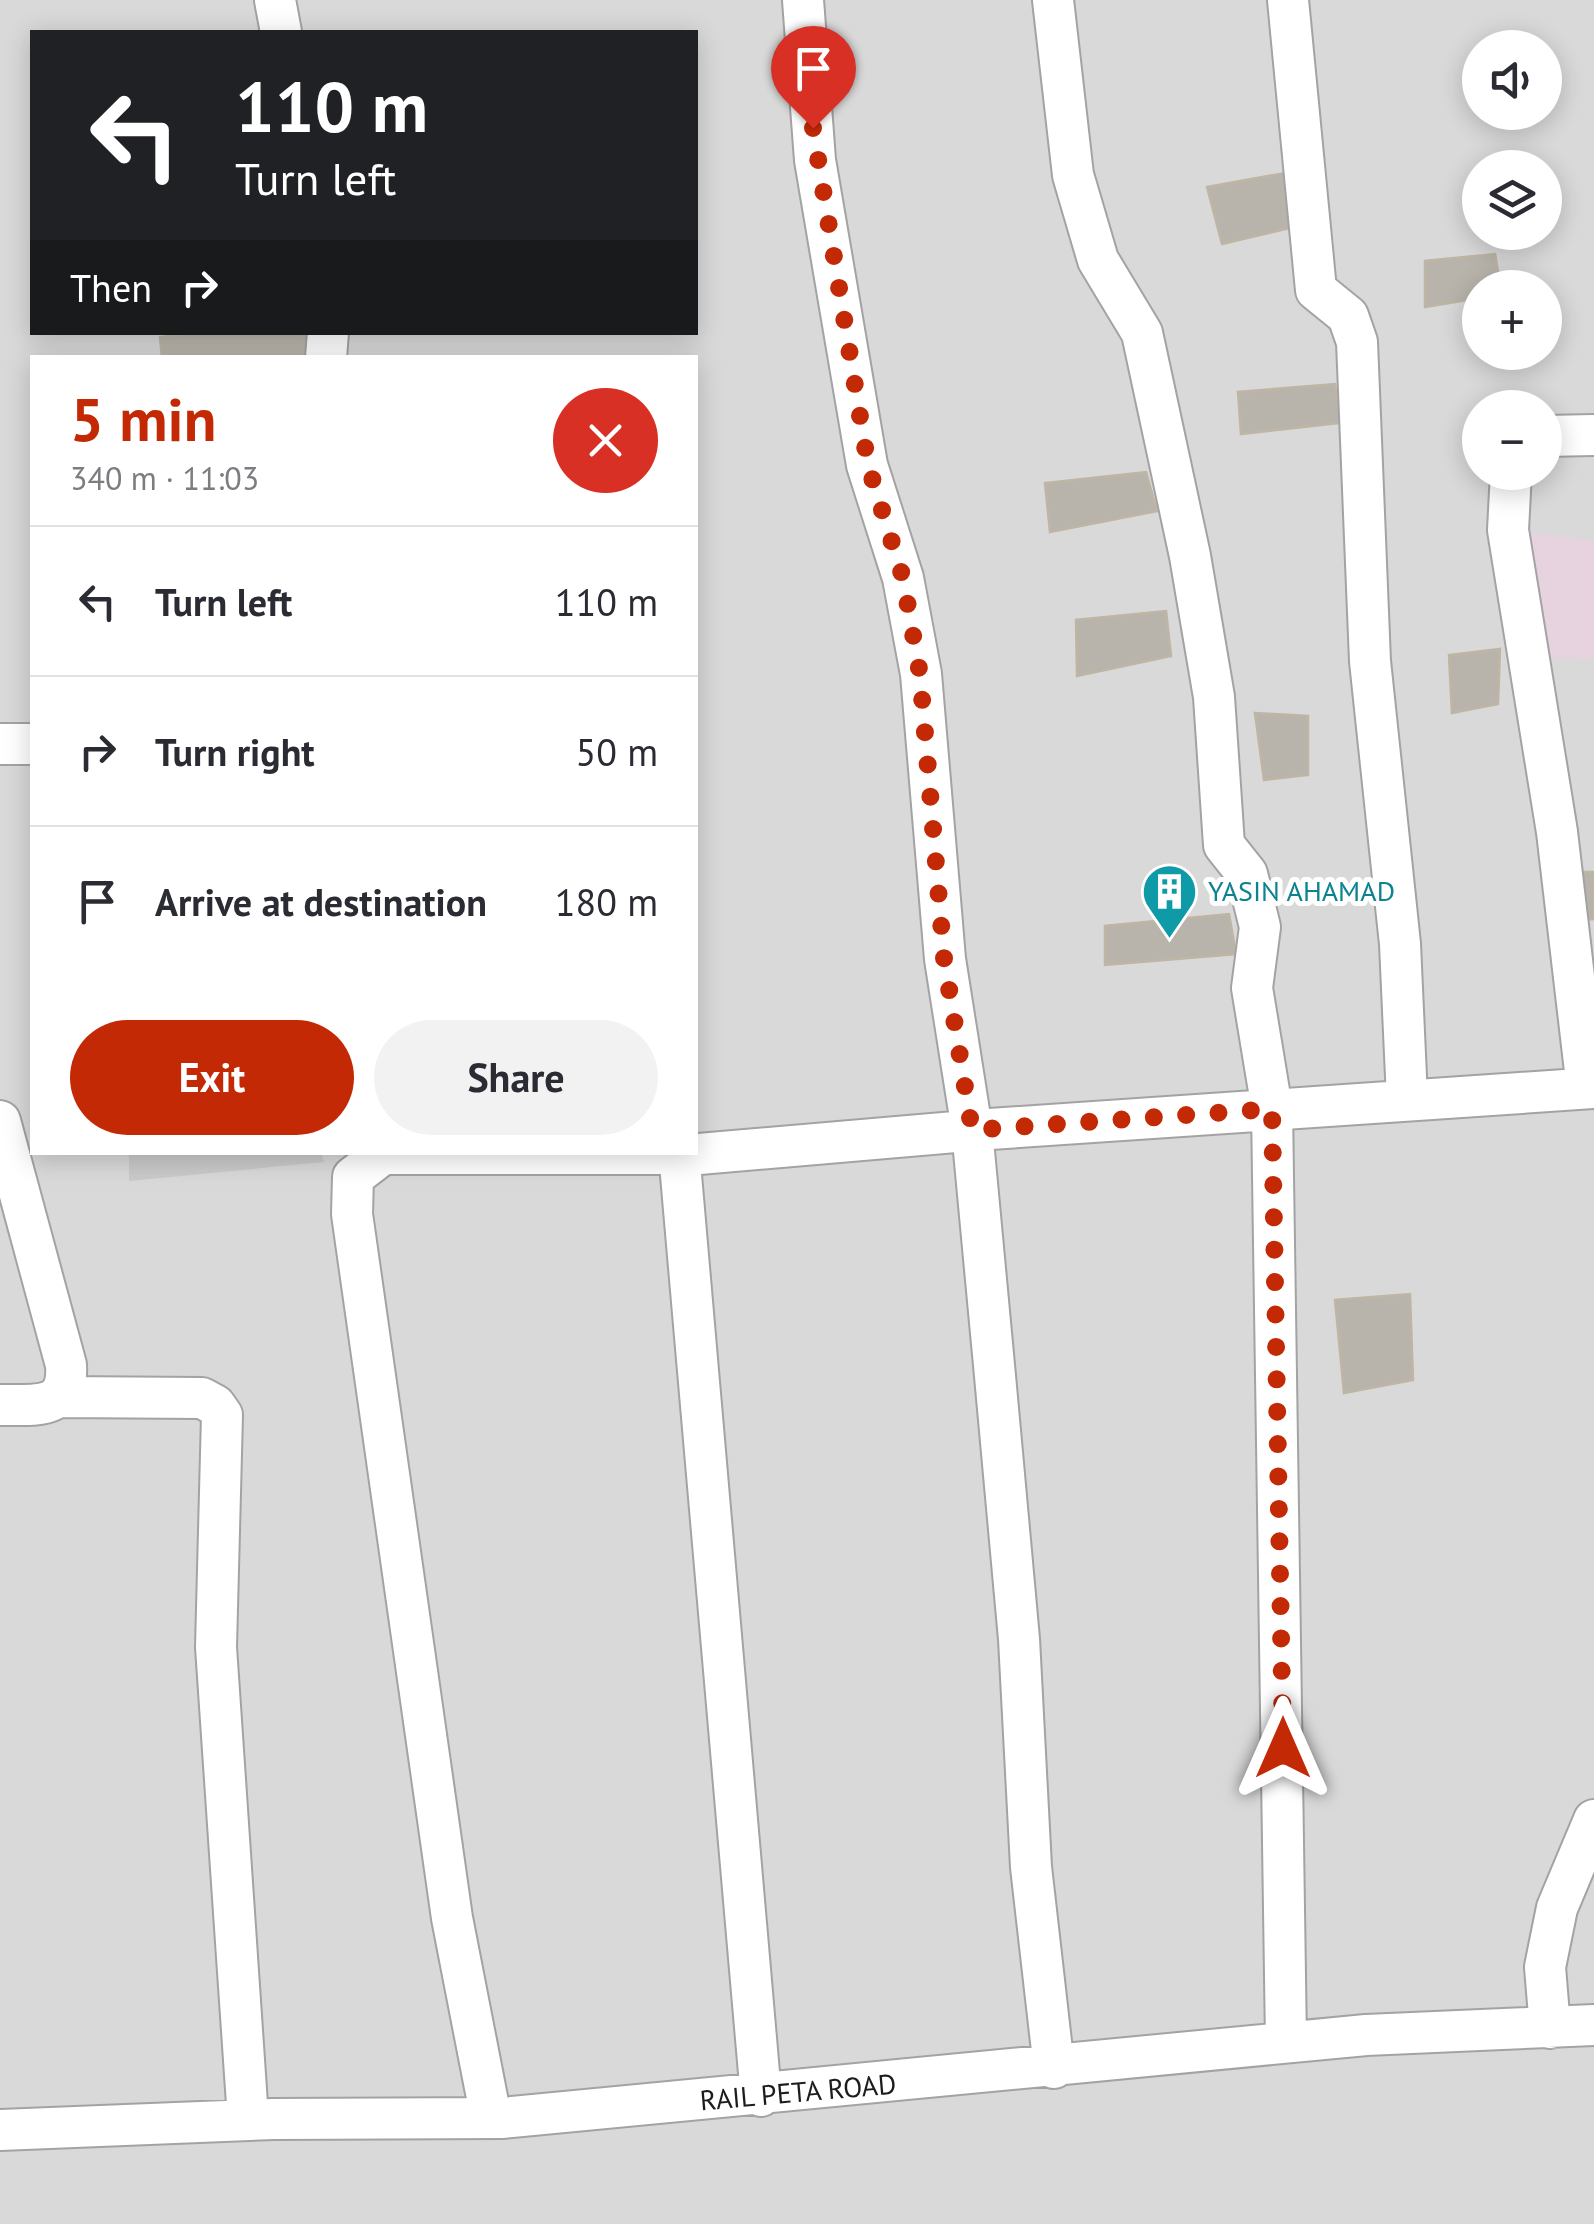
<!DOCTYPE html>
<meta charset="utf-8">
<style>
body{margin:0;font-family:"PT Sans",sans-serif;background:#f2f2f3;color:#2b2b33;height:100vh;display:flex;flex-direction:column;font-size:38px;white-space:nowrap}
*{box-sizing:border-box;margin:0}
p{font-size:32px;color:#7c7c81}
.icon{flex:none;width:55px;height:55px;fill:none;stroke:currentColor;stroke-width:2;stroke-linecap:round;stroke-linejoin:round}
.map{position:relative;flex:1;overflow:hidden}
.panel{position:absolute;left:30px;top:355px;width:668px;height:800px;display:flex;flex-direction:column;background:#fff;border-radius:0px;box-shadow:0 5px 25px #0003}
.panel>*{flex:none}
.top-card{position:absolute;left:30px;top:30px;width:668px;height:305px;border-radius:0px;box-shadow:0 5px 25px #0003;background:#202124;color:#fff;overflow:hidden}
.buttons{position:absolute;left:1462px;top:30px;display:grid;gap:20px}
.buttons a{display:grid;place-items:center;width:100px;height:100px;border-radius:50%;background:#fff;box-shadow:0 5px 25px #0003;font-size:50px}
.pin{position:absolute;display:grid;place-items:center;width:85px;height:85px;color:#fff;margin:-102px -42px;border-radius:50% 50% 50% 0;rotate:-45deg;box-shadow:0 0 10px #0007}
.pin .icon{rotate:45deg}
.me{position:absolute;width:110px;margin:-55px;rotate:0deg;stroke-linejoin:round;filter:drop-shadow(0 0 8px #0008)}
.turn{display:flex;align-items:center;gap:35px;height:210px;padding:0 40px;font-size:45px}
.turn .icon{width:130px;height:130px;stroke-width:2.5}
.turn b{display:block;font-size:70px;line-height:85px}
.then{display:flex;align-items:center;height:95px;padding:0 40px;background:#0003;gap:20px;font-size:38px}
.round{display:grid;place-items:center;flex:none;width:105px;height:105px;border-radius:52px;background:#f2f2f3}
.summary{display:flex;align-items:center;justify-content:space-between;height:170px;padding:0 40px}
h1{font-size:60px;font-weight:700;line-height:75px;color:#c32905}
.action{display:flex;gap:20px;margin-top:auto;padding:20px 40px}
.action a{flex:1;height:115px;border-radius:60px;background:#c32905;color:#fff;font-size:40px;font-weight:700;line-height:115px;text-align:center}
.action a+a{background:#f2f2f3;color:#2b2b33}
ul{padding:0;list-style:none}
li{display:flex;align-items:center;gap:30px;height:150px;padding:0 40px;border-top:2px solid #e1e1e2}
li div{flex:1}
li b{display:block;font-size:38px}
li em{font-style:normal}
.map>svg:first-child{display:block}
.residential{fill:#dad9d9;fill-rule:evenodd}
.industrial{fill:#e6d3df}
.religious{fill:#cacaca}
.building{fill:#b9b4ab;stroke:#beb5a4;stroke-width:2.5}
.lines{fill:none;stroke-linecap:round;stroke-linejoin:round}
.minor-casing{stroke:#a3a3a3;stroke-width:44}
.minor{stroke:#fff;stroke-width:40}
.route{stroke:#c32905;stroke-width:18;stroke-dasharray:0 32.4}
.labels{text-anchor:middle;stroke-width:10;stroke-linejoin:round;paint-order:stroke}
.culture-label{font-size:28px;fill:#0d838f;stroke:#fff;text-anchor:start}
.street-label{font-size:28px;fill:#1c1c1c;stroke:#fff}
</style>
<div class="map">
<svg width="1594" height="2224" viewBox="0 0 1594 2224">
<rect width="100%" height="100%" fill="#edebe1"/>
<path class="residential" d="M0 0H1594V2224H0ZM32 32H695V332H32ZM1480 48H1545V112H1480ZM1480 168H1545V232H1480ZM1480 288H1545V352H1480ZM32 358H695V1152H32ZM1480 408H1545V472H1480Z"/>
<path class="industrial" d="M1529 533 1594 541V659L1525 657Z"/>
<path class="religious" d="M129 1153H321L324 1162 129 1181Z"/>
<path class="building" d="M1291 172 1294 227 1222 244 1207 187Z
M1495 254 1501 288H1480V298L1425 307V261Z
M207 332H304L308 358H162L160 337Z
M1335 384 1340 423 1241 434 1238 392Z
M1146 472 1157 511 1050 532 1045 483Z
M1166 611 1171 656 1077 676 1076 620Z
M1500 649 1498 704 1452 713 1449 655Z
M1255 713 1308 716V775L1264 780Z
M1582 872H1594V919L1583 920Z
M1229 914 1236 954 1105 965V926Z
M1410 1294 1413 1380 1344 1393 1335 1300Z"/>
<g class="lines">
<defs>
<path id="minor" d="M275 0 281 32
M803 0 815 160 867 465 903 578 921 674 945 959 972 1130 994 1365 1019 1639 1031 1867 1054 2068
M1053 0 1073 175 1098 260 1142 333 1190 556 1214 697 1224 845 1247 874 1260 927 1252 988 1272 1109 1286 2042
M1288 0 1316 290 1348 316 1357 342 1370 661 1400 944 1407 1099
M326 358 328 332
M1545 436 1594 435
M1511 472 1508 530 1557 832 1587 1088
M0 744H32
M0 1121 66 1365C69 1412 35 1404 0 1405
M679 1152 761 2096
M60 1397 202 1398 215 1405 222 1415 216 1647 248 2119
M1550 2028 1545 1967 1557 1908 1594 1820
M491 2118 452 1918 352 1214 353 1177 383 1154H699L990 1129 1594 1088
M0 2130 273 2119 502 2118 1366 2035 1594 2025"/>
</defs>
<use href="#minor" class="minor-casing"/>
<use href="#minor" class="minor"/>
</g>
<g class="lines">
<path class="route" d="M813 128 868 465 903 578 920 674 944 958 972 1130 1272 1109 1283 1748"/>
</g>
<defs>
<symbol id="building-pin" viewBox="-11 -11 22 30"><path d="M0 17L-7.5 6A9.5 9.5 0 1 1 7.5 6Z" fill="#0f9aa8" stroke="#fff"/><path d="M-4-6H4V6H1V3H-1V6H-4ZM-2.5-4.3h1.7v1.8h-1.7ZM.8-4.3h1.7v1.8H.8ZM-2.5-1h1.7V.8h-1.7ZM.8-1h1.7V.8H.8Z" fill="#fff"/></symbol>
</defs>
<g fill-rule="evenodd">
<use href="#building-pin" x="1138" y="860" width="63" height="86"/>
</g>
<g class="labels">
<g class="culture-label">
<text x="1208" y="901">YASIN AHAMAD</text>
</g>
<g class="street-label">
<text transform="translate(798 2092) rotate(-5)" y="10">RAIL PETA ROAD</text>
</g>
</g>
</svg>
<div class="buttons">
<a><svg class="icon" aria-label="sound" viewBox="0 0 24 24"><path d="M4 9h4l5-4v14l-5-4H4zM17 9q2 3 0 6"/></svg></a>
<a><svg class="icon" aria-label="layers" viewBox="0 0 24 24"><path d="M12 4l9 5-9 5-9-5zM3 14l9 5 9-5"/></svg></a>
<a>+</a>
<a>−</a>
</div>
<div class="pin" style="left:813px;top:128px;background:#d93025"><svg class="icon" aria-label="arrive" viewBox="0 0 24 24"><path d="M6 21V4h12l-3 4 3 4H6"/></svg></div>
<svg class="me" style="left:1283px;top:1748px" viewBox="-20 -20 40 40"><path d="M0-17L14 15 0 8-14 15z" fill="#c32905" stroke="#fff" stroke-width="4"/></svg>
<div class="top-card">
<div class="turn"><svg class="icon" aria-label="left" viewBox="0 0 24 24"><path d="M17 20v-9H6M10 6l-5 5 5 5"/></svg><div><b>110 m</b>Turn left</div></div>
<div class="then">Then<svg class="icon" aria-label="right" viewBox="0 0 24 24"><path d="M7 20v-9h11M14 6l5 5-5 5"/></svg></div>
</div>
<section class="panel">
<div class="summary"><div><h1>5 min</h1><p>340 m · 11:03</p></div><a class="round" style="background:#d93025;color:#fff"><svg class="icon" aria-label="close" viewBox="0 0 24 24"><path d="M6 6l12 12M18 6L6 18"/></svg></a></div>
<ul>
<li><svg class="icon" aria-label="left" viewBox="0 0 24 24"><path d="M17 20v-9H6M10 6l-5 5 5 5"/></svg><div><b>Turn left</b></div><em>110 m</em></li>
<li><svg class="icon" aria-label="right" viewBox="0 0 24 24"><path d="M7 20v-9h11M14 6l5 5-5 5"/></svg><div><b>Turn right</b></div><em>50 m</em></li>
<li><svg class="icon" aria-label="arrive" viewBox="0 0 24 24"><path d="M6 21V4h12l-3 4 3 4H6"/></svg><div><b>Arrive at destination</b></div><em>180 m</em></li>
</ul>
<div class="action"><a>Exit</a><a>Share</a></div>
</section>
</div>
